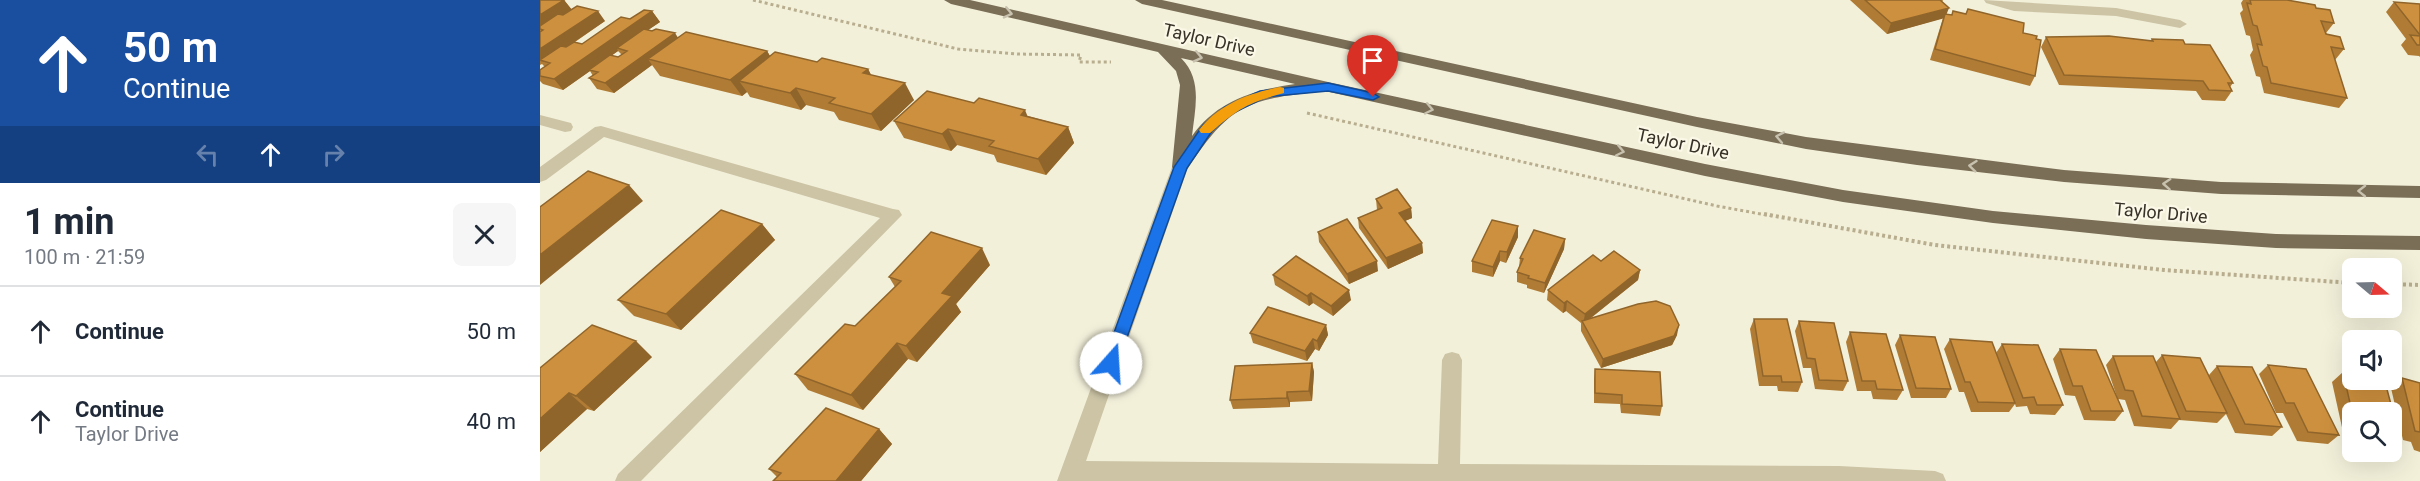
<!DOCTYPE html>
<meta charset="utf-8">
<style>
body{margin:0;font-family:Roboto,sans-serif;background:#f6f6f7;color:#1f2937;height:100vh;display:flex;flex-direction:column;font-size:22px;white-space:nowrap}
*{box-sizing:border-box;margin:0}
p{font-size:20px;color:#747a83}
.icon{flex:none;width:33px;height:33px;fill:none;stroke:currentColor;stroke-width:2;stroke-linecap:round;stroke-linejoin:round}
.map{position:relative;flex:1;overflow:hidden}
.side{display:flex;flex-direction:column;background:#fff;width:540px}
.side>*{flex:none}
.hud{background:#1a4fa0;color:#fff;overflow:hidden}
.needle{width:39px;rotate:109deg}
.controls{position:absolute;left:1802px;top:258px;display:grid;gap:12px}
.controls a{display:grid;place-items:center;width:60px;height:60px;border-radius:9px;background:#fff;box-shadow:0 6px 24px #0002;font-size:30px}
.pin{position:absolute;display:grid;place-items:center;width:51px;height:51px;color:#fff;margin:-62px -26px;border-radius:50% 50% 50% 0;rotate:-45deg;box-shadow:0 0 6px #0007}
.pin .icon{rotate:45deg}
.me{position:absolute;width:66px;margin:-33px;rotate:19deg;stroke-linejoin:round;filter:drop-shadow(0 0 4px #0008)}
.turn{display:flex;align-items:center;gap:21px;height:126px;padding:0 24px;font-size:27px}
.turn .icon{width:78px;height:78px;stroke-width:2.5}
.turn b{display:block;font-size:42px;line-height:51px}
.lanes{display:flex;align-items:center;height:57px;padding:0 24px;background:#0003;justify-content:center;gap:30px;direction:ltr}
.lanes .off{opacity:.35}
.round{display:grid;place-items:center;flex:none;width:63px;height:63px;border-radius:9px;background:#f6f6f7}
.overview{display:flex;align-items:center;justify-content:space-between;height:102px;padding:0 24px}
h1{font-size:36px;font-weight:700;line-height:45px}
ul{padding:0;list-style:none}
li{display:flex;align-items:center;gap:18px;height:90px;padding:0 24px;border-top:2px solid #e0e1e3}
li div{flex:1}
li b{display:block;font-size:22px}
li em{font-style:normal}
main{display:flex;flex:1;min-height:0}
.map>svg:first-child{display:block}
.lines{fill:none;stroke-linecap:round;stroke-linejoin:round}
.path-far1{stroke:#b8ae8f;stroke-width:3;stroke-dasharray:3 3;stroke-linecap:butt}
.path{stroke:#b8ae8f;stroke-width:4;stroke-dasharray:3 3;stroke-linecap:butt}
.minor{fill:#ccc4a5;fill-rule:evenodd}
.major{fill:#7a6e57;fill-rule:evenodd}
.wall{fill:#b07c35;fill-rule:evenodd}
.shaded-wall{fill:#90652b}
.building{fill:#cd903e;stroke:#90652b;stroke-width:1.5}
.oneway{stroke:#c7c1ad}
.route{fill:#1a73e8;stroke:#114b97;stroke-width:1.5}
.slow{fill:#f59e0b}
.labels{text-anchor:middle;stroke-width:4.5;stroke-linejoin:round;paint-order:stroke}
.street-label{font-size:18px;fill:#373127;stroke:#fbf8e7}
</style>
<main>
<section class="side">
<div class="hud">
<div class="turn"><svg class="icon" aria-label="ahead" viewBox="0 0 24 24"><path d="M12 20V5M6 11l6-6 6 6"/></svg><div><b>50 m</b>Continue</div></div>
<div class="lanes"><svg class="icon off" aria-label="left" viewBox="0 0 24 24"><path d="M17 20v-9H6M10 6l-5 5 5 5"/></svg><svg class="icon" aria-label="ahead" viewBox="0 0 24 24"><path d="M12 20V5M6 11l6-6 6 6"/></svg><svg class="icon off" aria-label="right" viewBox="0 0 24 24"><path d="M7 20v-9h11M14 6l5 5-5 5"/></svg></div>
</div>
<div class="overview"><div><h1>1 min</h1><p>100 m · 21:59</p></div><a class="round"><svg class="icon" aria-label="close" viewBox="0 0 24 24"><path d="M6 6l12 12M18 6L6 18"/></svg></a></div>
<ul>
<li><svg class="icon" aria-label="ahead" viewBox="0 0 24 24"><path d="M12 20V5M6 11l6-6 6 6"/></svg><div><b>Continue</b></div><em>50 m</em></li>
<li><svg class="icon" aria-label="ahead" viewBox="0 0 24 24"><path d="M12 20V5M6 11l6-6 6 6"/></svg><div><b>Continue</b><p>Taylor Drive</p></div><em>40 m</em></li>
</ul>
</section>
<div class="map">
<svg width="1880" height="481" viewBox="0 0 1880 481">
<rect width="100%" height="100%" fill="#f3f0da"/>
<g class="lines">
<path class="path-far1" d="M213 0 418 49 478 54 541 55 539 62H571
M767 113 1177 206 1232 216"/>
<path class="path" d="M1224 214 1395 245 1624 270 1812 283
M1851 284 1880 285"/>
<path class="minor" d="M1444 0 1576 8 1640 20 1647 24 1640 28 1576 16 1474 11 1446 3Z
M0 115 31 123 33 127 31 131 25 132 0 125Z
M61 126 353 209 359 210 362 215 101 481H75L78 474 340 218 64 137 6 180 0 182V167L55 127Z
M640 161 646 163 648 167 546 461 898 464 902 360 905 354 912 352 919 354 922 360 920 464 1299 466 1395 471 1403 474 1406 481H517L632 167 634 163Z"/>
<path class="major" d="M404 0H430L788 82 1165 164 1303 190 1453 211 1606 225 1736 234 1880 236V250L1736 248 1606 239 1453 223 1303 202 1165 176 776 89 769 93C699 100 684 114 646 171H634L632 167 640 85 636 71 618 52 411 4ZM641 58 755 84C714 90 677 101 652 136 655 108 663 80 641 58Z
M595 0H622L1157 117 1266 137 1524 170 1681 182 1880 186V198L1681 194 1524 182 1377 165 1266 149 1157 127 602 4Z"/>
</g>
<path class="wall" d="M0 0H24L32 10 65 21 35 42 42 44 90 19 112 11 120 22 108 30 138 38 227 51 230 56 328 69 331 75 374 100 341 131 299 120 294 112 266 105 261 110 210 97 207 92 202 96 120 76 112 65 74 93 57 89 49 78 53 76 50 71 23 90 3 84 0 81V70L5 67 2 64 0 65ZM78 51 82 55 78 57 71 56Z
M1310 0H1403L1402 2 1406 14 1483 33 1495 76 1490 86 1390 60 1403 18 1347 34Z
M1703 0H1747L1776 8 1794 23 1786 33 1804 49 1795 60 1807 98 1799 108 1724 93 1720 77 1716 76 1710 55 1713 50 1710 36 1706 35 1700 13 1703 10 1701 3Z
M1854 2 1880 4V57L1879 56 1868 55 1861 45 1866 39 1846 12Z
M1506 37 1610 41 1612 39 1645 44 1693 83 1690 87 1692 91 1685 101 1662 100 1656 91 1519 85 1501 47Z
M488 116 528 127 534 143 506 175 457 162 454 155 417 145 411 151 364 138 354 121Z
M836 199 871 208 872 218 865 221 882 243 883 253 848 269 819 228 818 218 837 210Z
M222 224 235 240 141 330 94 316 78 300Z
M978 226V237L966 263 960 261 953 277 932 272V261Z
M778 232 838 271 809 284 779 242Z
M1025 239 1024 249 1004 293 987 288V285L977 282V272L979 267 980 258Z
M1061 261 1100 270 1098 280 1051 318 1137 335 1132 345 1061 368 1041 331V323L1026 311 1023 313 1007 300 1008 290Z
M450 265 416 304 421 312 377 362 368 359 323 410 268 390 255 374 315 326 355 287 349 277Z
M733 275 811 300 793 316 773 303 769 306 735 285Z
M1214 319 1262 382 1258 392 1238 391 1237 386H1219L1210 329Z
M1259 321 1308 381 1303 391 1275 389 1271 368H1263L1255 331Z
M786 325 788 335 779 351 775 349 767 361 713 343 710 333Z
M1310 332 1363 390 1357 400 1333 399 1331 391H1317L1306 342Z
M1360 335 1411 389 1406 398H1371L1355 345Z
M1410 339 1456 353 1462 344 1523 405 1515 415 1490 414 1487 406 1476 407 1475 404 1469 412H1431L1424 392H1419L1404 349Z
M1520 349 1577 397 1566 365 1573 356 1616 362 1622 355 1669 375 1677 366 1742 427 1732 436 1695 433 1686 414 1677 423 1639 420 1631 429 1594 426 1585 400 1578 399 1583 411 1575 421 1544 420 1535 396 1525 395 1513 359Z
M112 357 54 411 47 409 0 452V368Z
M772 363 774 372 772 401 750 402V407L693 409 690 400Z
M1728 365 1799 435 1788 444 1757 441 1743 413H1736L1719 374Z
M1055 369 1122 406 1120 416 1081 413 1080 404 1054 403V379Z
M1803 372 1812 374V380H1833L1845 382 1856 423 1851 426V412H1812V442L1805 441 1792 382Z
M1862 378 1880 383V452L1874 450 1871 442 1863 440 1851 388Z
M339 429 352 444 321 481H233L237 477 229 469Z"/>
<path class="shaded-wall" d="M24 0 32 10 0 29V15Z
M1409 8 1405 18 1347 34 1351 23Z
M58 11 65 21 5 62 0 61V49Z
M112 11 120 22 80 49 77 48 78 51 51 70H49L50 71 23 90 14 79Z
M135 33 142 44 108 59 112 65 74 93 65 83Z
M227 51 237 68 199 81 207 92 202 96 190 80Z
M328 69 337 86 323 73Z
M365 83 374 100 341 131 331 114Z
M256 88 266 105 261 110 250 93Z
M485 110 492 127 481 115Z
M528 127 534 143 506 175 498 159Z
M408 129 417 145 411 151 402 134Z
M89 185 103 201 0 285V255Z
M871 208 872 218 860 223 859 213Z
M222 224 235 240 141 330 126 314Z
M978 226V237L966 263 967 252Z
M1025 239 1024 249 1004 293 1005 283Z
M882 243 883 253 848 269 846 258Z
M442 248 450 265 416 304 421 312 377 362 366 346 402 293Z
M960 251V261L953 277V267Z
M837 261 838 271 809 284 807 274Z
M1100 270 1098 280 1043 324 1045 314Z
M809 290 811 300 793 316 791 306Z
M771 293 773 303 769 306 767 296Z
M1027 301 1026 311 1023 313 1024 303Z
M786 325 788 335 779 351 777 341Z
M1139 325 1137 335 1132 345 1061 368 1063 359Z
M773 339 775 349 767 361 765 351Z
M96 341 112 357 54 411 36 396Z
M357 343 368 359 323 410 311 395Z
M772 363 774 372 772 401 769 391Z
M747 392 750 402V407L747 398Z
M29 393 47 409 0 452V419Z
M339 429 352 444 321 481H296Z"/>
<path class="building" d="M0 0H24L0 15Z
M1325 0H1400L1409 8 1351 23Z
M1710 0H1747L1775 5 1776 8 1790 10 1794 23 1781 21 1786 34 1800 37 1804 49 1791 47 1807 98 1731 83 1727 67 1723 66 1717 44 1722 45 1717 26 1713 25 1707 3 1711 4Z
M1854 2 1880 4V35Z
M37 6 58 11 0 49V32L3 30 0 29V26L18 14 23 15Z
M1428 9 1484 23 1483 33 1497 36 1496 39 1501 40 1495 76 1395 49 1405 14 1412 15 1413 11 1426 14Z
M104 10 112 11 14 79 0 76V70L10 63 0 60 21 46 26 47 34 42 42 44 81 17 90 19Z
M104 29 112 31 116 29 135 33 65 83 49 78 58 72 49 70 70 55 78 57 87 51 77 48Z
M146 32 227 51 190 80 108 59Z
M1870 35 1880 36V45H1877Z
M1569 36 1613 41 1612 39 1643 40 1645 44 1670 45 1693 83H1688L1692 91 1669 90 1663 81 1524 75 1506 37Z
M235 52 277 62 282 58 328 69 323 73 365 83 331 114 289 103 295 98 256 88 250 93 199 81Z
M387 91 434 103 439 98 485 110 481 115 528 127 498 159 449 146 454 141 408 129 402 134 354 121Z
M48 171 89 185 0 255V207Z
M857 189 871 208 859 213 882 243 846 258 818 218 842 208 836 199Z
M181 210 222 224 126 314 78 300Z
M807 219 837 261 807 274 778 232Z
M952 220 978 226 967 252 960 251 953 267 932 261Z
M994 230 1025 239 1005 283 988 278 989 276 977 272 983 259 980 258Z
M391 232 442 248 402 293 412 296 366 346 357 343 311 395 255 374 305 324 315 326 361 281 349 277Z
M1074 251 1100 270 1045 314 1027 301 1024 303 1008 290 1053 255 1061 261Z
M756 256 809 290 791 306 771 293 767 296 733 275Z
M1116 301 1130 306 1139 325 1134 336 1063 359 1042 321 1098 304Z
M728 307 786 325 777 341 773 339 765 351 710 333Z
M1214 319H1247L1262 382H1242L1241 376H1223Z
M1259 321 1294 323 1308 381 1279 380 1275 359 1267 358Z
M52 325 96 341 36 396 29 393 0 419V368Z
M1310 332 1346 334 1363 390 1337 389 1335 381H1322Z
M1360 335 1395 337 1411 389 1376 388Z
M1410 339 1452 342 1475 403 1438 402 1430 382H1425Z
M1462 344 1498 345 1523 405H1497L1494 397 1483 398Z
M1520 349 1556 350 1583 411H1551L1542 386H1533Z
M1622 355 1660 358 1687 413 1646 411Z
M1573 356H1613L1640 419 1602 416 1593 391 1585 390Z
M772 363 769 391 747 392V398L690 400 695 366Z
M1728 365 1766 369 1799 435 1768 432 1754 403H1746Z
M1677 366 1712 367 1742 427 1705 424Z
M1055 369 1120 372 1122 406 1082 404V395L1055 393Z
M1803 372 1812 374V380H1833L1845 382 1856 423 1851 422V412H1812Z
M1862 378 1880 383V432L1875 431Z
M286 408 339 429 296 481H233L241 473 229 469Z"/>
<defs><path id="oneway-chevron" d="M-2-3.5L2.5 0L-2 3.5" fill="none" stroke-width="1.6" stroke-linecap="round" stroke-linejoin="round" transform="scale(1.5)"/></defs>
<g class="oneway">
<use href="#oneway-chevron" transform="translate(468 13) rotate(13)"/>
<use href="#oneway-chevron" transform="translate(658 57) rotate(13)"/>
<use href="#oneway-chevron" transform="translate(889 109) rotate(12)"/>
<use href="#oneway-chevron" transform="translate(1240 137) rotate(-169)"/>
<use href="#oneway-chevron" transform="translate(1080 151) rotate(12)"/>
<use href="#oneway-chevron" transform="translate(1433 166) rotate(-174)"/>
<use href="#oneway-chevron" transform="translate(1627 184) rotate(-176)"/>
<use href="#oneway-chevron" transform="translate(1822 191) rotate(-179)"/>
</g>
<path class="route" d="M788 83 833 93 839 97 833 100 788 91 726 97 693 113 672 131 647 168 578 363 576 367 571 369 565 367 563 363 634 167 663 125 685 107 720 91Z"/>
<path class="slow" d="M740 87 744 88V93C707 103 699 108 670 133H661L659 130C679 104 709 93 740 87Z"/>
<g class="labels">
<g class="street-label">
<text transform="translate(669 40) rotate(13)" y="6">Taylor Drive</text>
<text transform="translate(1143 144) rotate(12)" y="6">Taylor Drive</text>
<text transform="translate(1621 213) rotate(5)" y="6">Taylor Drive</text>
</g>
</g>
</svg>
<div class="controls">
<a><svg class="needle" viewBox="-14 -14 28 28"><path d="M0-13l5 13h-10z" fill="#e53935"/><path d="M0 13l5-13h-10z" fill="#747a83"/></svg></a>
<a><svg class="icon" aria-label="sound" viewBox="0 0 24 24"><path d="M4 9h4l5-4v14l-5-4H4zM17 9q2 3 0 6"/></svg></a>
<a><svg class="icon" aria-label="search" viewBox="0 0 24 24"><circle cx="10" cy="10" r="6"/><path d="M15 15l6 6"/></svg></a>
</div>
<div class="pin" style="left:833px;top:97px;background:#d93025"><svg class="icon" aria-label="arrive" viewBox="0 0 24 24"><path d="M6 21V4h12l-3 4 3 4H6"/></svg></div>
<svg class="me" style="left:571px;top:363px" viewBox="-20 -20 40 40"><circle r="19" fill="#fff"/><path d="M0-13L10 11 0 6-10 11z" fill="#1a73e8"/></svg>
</div>
</main>
